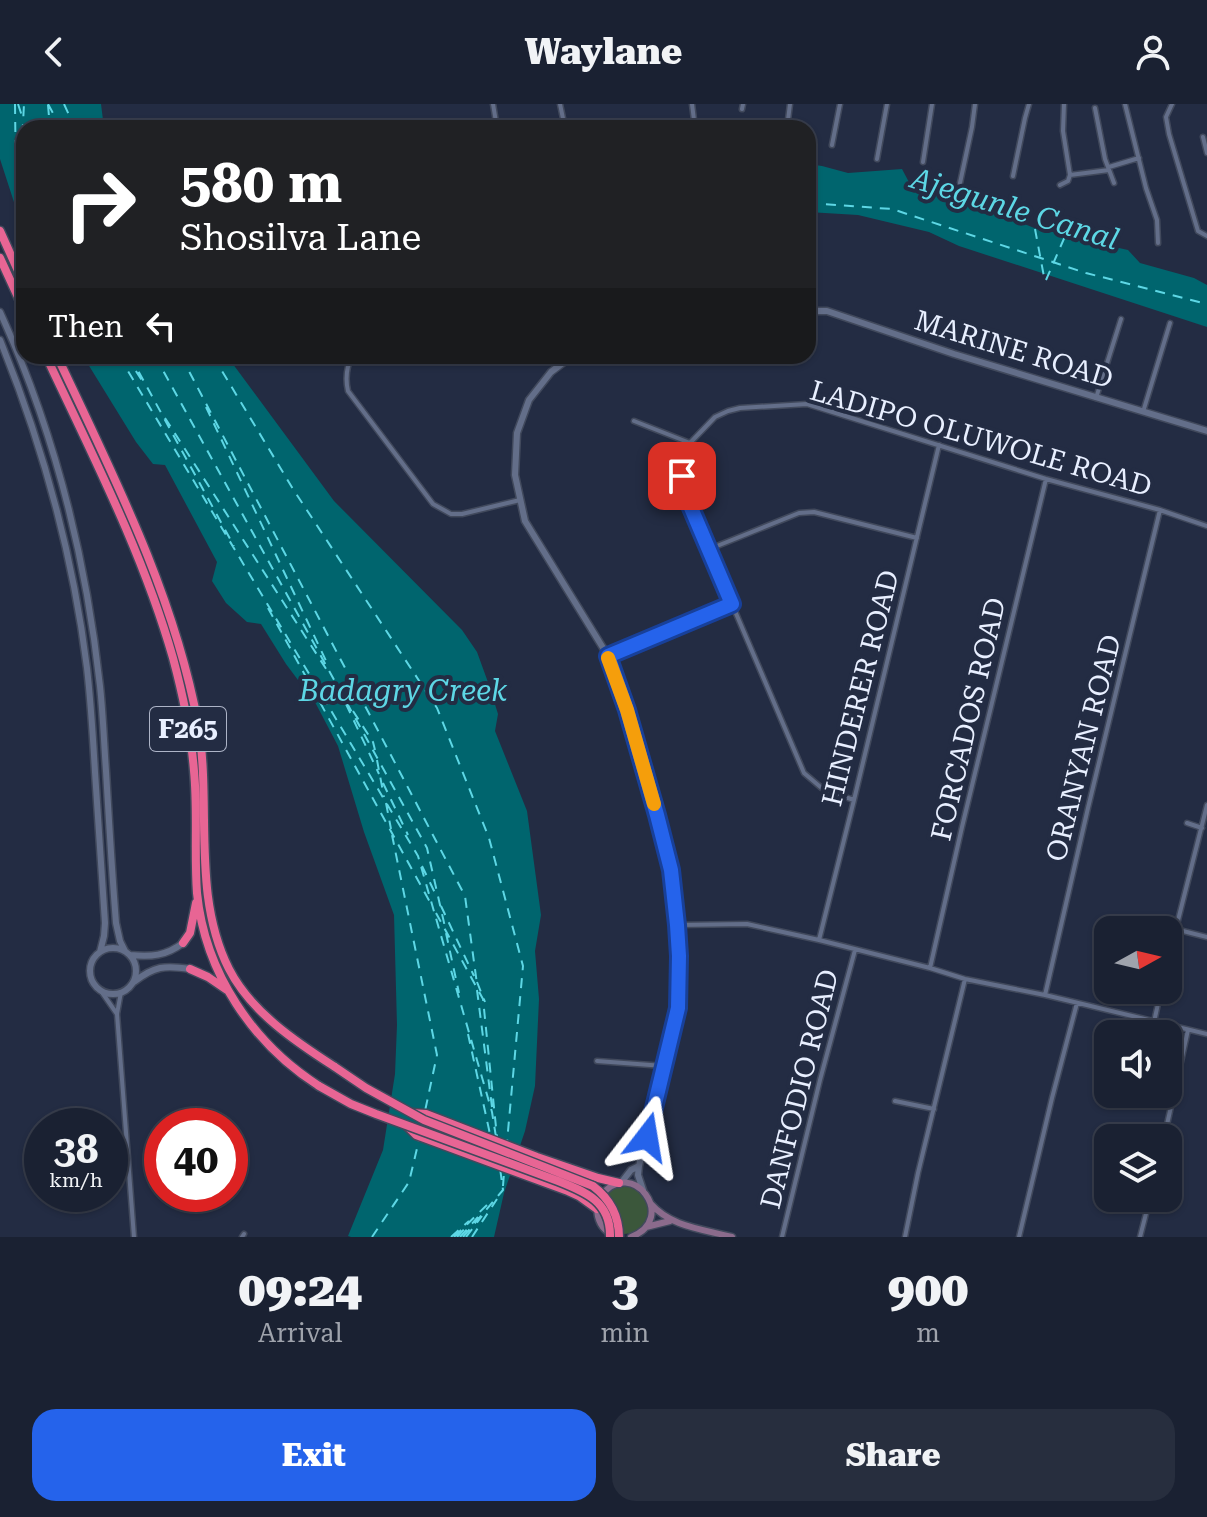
<!DOCTYPE html>
<style>
body{margin:0;font-family:"Roboto Serif",serif;background:#272e3e;color:#f1f3f6;height:100vh;display:flex;flex-direction:column;font-size:30px;white-space:nowrap}
*{box-sizing:border-box;margin:0}
p{font-size:26px;color:#9fa3ac}
.icon{flex:none;width:44px;height:44px;fill:none;stroke:currentColor;stroke-width:2;stroke-linecap:round;stroke-linejoin:round}
.map{position:relative;height:1133px;overflow:hidden}
.sheet{display:flex;flex-direction:column;background:#1a2132;flex:1}
.sheet>*{flex:none}
.top-card{position:absolute;left:16px;top:16px;width:800px;height:244px;border-radius:24px;box-shadow:0 2px 6px #0004,0 0 0 2px #383e4d;background:#202124;color:#fff;overflow:hidden}
.needle{width:52px;rotate:82deg}
.fabs{position:absolute;left:1094px;top:812px;display:grid;gap:16px}
.fabs a{display:grid;place-items:center;width:88px;height:88px;border-radius:16px;background:#1a2132;box-shadow:0 2px 6px #0004,0 0 0 2px #383e4d;font-size:40px}
.speed{position:absolute;left:24px;top:1004px;display:flex;gap:16px;font-size:40px;font-weight:700;text-align:center}
.speed>*{display:grid;place-content:center;width:104px;height:104px;border-radius:50%;background:#1a2132;box-shadow:0 2px 6px #0004,0 0 0 2px #383e4d;line-height:1}
.speed small{font-size:20px;font-weight:400}
.speed .limit{border:12px solid #d22;background:#fff;color:#111}
.pin{position:absolute;display:grid;place-items:center;width:68px;height:68px;color:#fff;margin:-34px;border-radius:16px;box-shadow:0 4px 12px #0006}
.me{position:absolute;width:88px;margin:-44px;rotate:14deg;stroke-linejoin:round;filter:drop-shadow(0 0 6px #0008)}
.turn{display:flex;align-items:center;gap:28px;height:168px;padding:0 32px;font-size:36px}
.turn .icon{width:104px;height:104px;stroke-width:2.5}
.turn b{display:block;font-size:56px;line-height:68px}
.then{display:flex;align-items:center;height:76px;padding:0 32px;background:#0003;gap:16px;font-size:30px}
.eta{display:flex;justify-content:space-evenly;align-items:center;height:136px;text-align:center}
.eta b{font-size:48px;font-weight:800;line-height:56px}
.primary-button{display:flex;gap:16px;margin-top:auto;padding:16px 32px}
.primary-button a{flex:1;height:92px;border-radius:24px;background:#2563eb;color:#fff;font-size:32px;font-weight:800;line-height:92px;text-align:center}
.primary-button a+a{background:#272e3e;color:#f1f3f6}
header{display:flex;justify-content:space-between;align-items:center;height:104px;padding:0 32px;background:#1a2132;font-size:36px;font-weight:800}
.map>svg:first-child{display:block}
.green{fill:#3b573b}
.water{fill:#00656e}
.lines{fill:none;stroke-linecap:round;stroke-linejoin:round}
.ferry{stroke:#5dd7e5;stroke-width:2;stroke-dasharray:10 8;stroke-linecap:butt}
.minor-casing{stroke:#41495c;stroke-width:7}
.tertiary-casing{stroke:#41495c;stroke-width:9}
.secondary-casing{stroke:#41495c;stroke-width:9}
.motorway-casing{stroke:#41495c;stroke-width:11}
.minor{stroke:#636e89;stroke-width:4}
.tertiary{stroke:#636e89;stroke-width:6}
.secondary{stroke:#8b6b8c;stroke-width:6}
.motorway{stroke:#e86594;stroke-width:8}
.motorway-bridge-casing{stroke:#41495c;stroke-width:11;stroke-linecap:butt}
.motorway-bridge{stroke:#e86594;stroke-width:8}
.route-casing{stroke:#184099;stroke-width:20}
.route{stroke:#2563eb;stroke-width:14}
.slow{stroke:#f59e0b;stroke-width:14}
.labels{text-anchor:middle;stroke-width:8;stroke-linejoin:round;paint-order:stroke}
.shield{fill:#232c43;stroke:#adb4c7;stroke-width:2}
.shield-label{font-size:26px;font-weight:bold;fill:#e8efff}
.street-label{font-size:28px;fill:#e8efff;stroke:#232c43}
.water-label{font-size:30px;font-style:italic;fill:#5dd7e5;stroke:#232c43}
</style>
<header><svg class="icon" aria-label="back" viewBox="0 0 24 24"><path d="M15 5l-7 7 7 7"/></svg>Waylane<svg class="icon" aria-label="person" viewBox="0 0 24 24"><circle cx="12" cy="8" r="4"/><path d="M4 21q1-7 8-7t8 7"/></svg></header>
<div class="map">
<svg width="1207" height="1133" viewBox="0 0 1207 1133">
<rect width="100%" height="100%" fill="#232c43"/>
<path class="green" d="M600 1106a24 24 0 1 1 48 0a24 24 0 1 1-48 0Z"/>
<path class="water" d="M0 0H101L104 24H24V129L0 55Z
M808 60 822 62 848 69 902 65 911 82 927 85 952 96 976 95 1020 112 1022 119 1044 128H1061L1074 136 1095 135 1110 142 1128 146 1140 159 1194 174 1207 181V223L959 142 929 128 858 111 808 108Z
M83 252H227L334 397 462 526 477 548 489 581 498 610 495 627 527 707 541 811 535 847 539 895 535 982 525 1027 504 1089 494 1133H351L348 1132 383 1046 395 970 397 921 394 811 364 728 338 642 316 600 286 560 261 520 247 518 226 499 212 477 217 458 165 361 153 360 136 338Z"/>
<g class="lines">
<path class="ferry" d="M15 0 16 81 24 94
M18 0 23 15
M48 0 61 24
M64 0 75 24
M48 1 50 24
M24 48 22 38 24 0
M808 99 892 105 1086 169 1207 200
M1035 125 1045 178
M1046 176 1066 130
M119 252 418 752 492 1008 496 1033
M126 252 145 281
M130 252 234 442
M155 252 427 744 445 823
M181 252 465 792 477 880
M213 252 293 385 437 604 489 734 523 862 507 1038
M206 303 328 561
M165 314 330 571
M268 504 431 800
M346 600 379 670
M353 607 373 638 375 646
M377 656 384 693
M383 679 408 731
M386 699 391 725
M392 731 437 951 425 1007
M422 762 437 793
M441 802 474 872
M436 809 483 895 497 1033
M446 829 459 889
M477 878 485 898
M477 886 492 1003
M468 930 490 1030
M503 1082 504 1069
M372 1133 409 1078 419 1036
M451 1133 469 1117
M454 1133 492 1096
M457 1133 468 1121
M460 1133 478 1113
M463 1133 503 1086 500 1064
M466 1133 482 1112
M472 1133 497 1095"/>
<defs>
<path id="minor" d="M493 0 497 24
M560 0 565 24
M692 0 695 24
M1064 0 1063 27 1070 71
M1125 0 1146 84 1157 116 1158 139
M1172 0 1166 13 1169 30 1198 127 1207 132
M1095 4 1105 55 1114 79
M742 5 743 0
M787 24 790 0
M1203 33 1207 49
M832 41 840 0
M877 55 887 0
M923 58 932 0
M1109 63 1139 54
M1013 72 1025 14 1029 0
M960 79 972 23 975 0
M1060 81 1068 77 1070 71 1109 66
M352 252C346 264 345 274 348 287L433 400 451 410H462L520 396
M1096 294 1121 215
M1143 308 1170 219
M634 317 690 339
M707 446 799 409 814 408 917 434
M609 551 732 500
M854 696 824 686 804 669 683 385V360L690 339 715 313 728 307 740 304 807 300 1046 375 1160 406 1207 422
M1187 719 1202 724
M677 821 747 820 819 836 930 864 965 875 1045 891 1207 930
M1175 825 1207 833
M819 836 854 696 939 341
M1168 856 1207 701
M930 864 962 723 1046 375
M101 887 117 910
M121 888 117 910 134 1133
M1045 891 1088 704 1160 406
M1154 918 1161 886
M597 957 664 962
M895 997 934 1005
M1164 1034 1188 926
M242 1133 244 1130
M782 1133 820 976 855 846
M905 1133 918 1069 965 875
M1019 1133 1052 994 1077 899
M1140 1133 1150 1094"/>
<path id="tertiary" d="M808 207H827L954 250 1207 327
M0 208C54 326 86 454 100 582 103 610 104 639 106 667 109 718 112 768 116 819L120 837 125 847
M0 236C43 342 73 451 87 564 91 599 93 633 95 668 98 718 102 769 105 819L104 832 100 848
M572 252 551 268 529 296 517 329 515 371 525 417 608 552 627 606 657 711 671 766 677 821 679 852 678 904 639 1062 638 1071 643 1086
M90 867a23 23 0 1 1 46 0a23 23 0 1 1-46 0Z
M130 851C151 853 166 852 183 839
M134 878C154 862 165 861 190 865
M621 1079 631 1066 639 1062"/>
<path id="secondary" d="M601 1092C632 1051 679 1115 631 1133
M651 1100C671 1123 703 1125 732 1133
M597 1103C597 1118 603 1128 618 1133
M646 1123 670 1117"/>
<path id="motorway" d="M0 127 24 180
M0 154 24 206
M46 252C92 350 143 449 173 554 183 591 191 629 194 667 198 708 194 748 197 789 205 869 253 940 319 982
M57 252C113 371 174 490 198 620 212 701 191 790 229 865 251 908 296 938 335 963
M183 839 190 829 196 799
M190 865 208 873 227 886
M412 1009 426 1010 537 1053 598 1074 619 1079
M406 1021 416 1031 568 1087 579 1092 597 1105"/>
</defs>
<use href="#minor" class="minor-casing"/>
<use href="#tertiary" class="tertiary-casing"/>
<use href="#secondary" class="secondary-casing"/>
<use href="#motorway" class="motorway-casing"/>
<use href="#minor" class="minor"/>
<use href="#tertiary" class="tertiary"/>
<use href="#secondary" class="secondary"/>
<use href="#motorway" class="motorway"/>
<defs>
<path id="motorway-bridge" d="M335 963 366 984 424 1016 593 1082C610 1095 619 1111 619 1133
M319 982 351 1000 376 1010 558 1077C586 1088 611 1098 610 1133"/>
</defs>
<use href="#motorway-bridge" class="motorway-bridge-casing"/>
<use href="#motorway-bridge" class="motorway-bridge"/>
</g>
<g class="lines">
<defs>
<path id="route" d="M647 1033 678 904 679 852 677 821 671 766 657 711 627 606 608 552 732 500 683 385 682 372"/>
</defs>
<use href="#route" class="route-casing"/>
<use href="#route" class="route"/>
<path class="slow" d="M608 554 627 606 654 700"/>
</g>
<g class="labels">
<rect class="shield" x="150" y="603" width="76" height="44" rx="6"/>
<g class="shield-label">
<text x="188" y="634">F265</text>
</g>
<g class="street-label">
<text transform="translate(1014 245) rotate(17)" y="10">MARINE ROAD</text>
<text transform="translate(981 334) rotate(16)" y="10">LADIPO OLUWOLE ROAD</text>
<text transform="translate(860 584) rotate(-76)" y="10">HINDERER ROAD</text>
<text transform="translate(968 615) rotate(-77)" y="10">FORCADOS ROAD</text>
<text transform="translate(1083 644) rotate(-76)" y="10">ORANYAN ROAD</text>
<text transform="translate(799 985) rotate(-76)" y="10">DANFODIO ROAD</text>
</g>
<g class="water-label">
<text transform="translate(1015 105) rotate(17)" y="10">Ajegunle Canal</text>
<text x="403" y="597">Badagry Creek</text>
</g>
</g>
</svg>
<div class="fabs">
<a><svg class="needle" viewBox="-14 -14 28 28"><path d="M0-13l5 13h-10z" fill="#e53935"/><path d="M0 13l5-13h-10z" fill="#9fa3ac"/></svg></a>
<a><svg class="icon" aria-label="sound" viewBox="0 0 24 24"><path d="M4 9h4l5-4v14l-5-4H4zM17 9q2 3 0 6"/></svg></a>
<a><svg class="icon" aria-label="layers" viewBox="0 0 24 24"><path d="M12 4l9 5-9 5-9-5zM3 14l9 5 9-5"/></svg></a>
</div>
<div class="speed"><div>38<small>km/h</small></div><div class="limit">40</div></div>
<div class="pin" style="left:682px;top:372px;background:#d93025"><svg class="icon" aria-label="arrive" viewBox="0 0 24 24"><path d="M6 21V4h12l-3 4 3 4H6"/></svg></div>
<svg class="me" style="left:647px;top:1033px" viewBox="-20 -20 40 40"><path d="M0-17L14 15 0 8-14 15z" fill="#2563eb" stroke="#fff" stroke-width="4"/></svg>
<div class="top-card">
<div class="turn"><svg class="icon" aria-label="right" viewBox="0 0 24 24"><path d="M7 20v-9h11M14 6l5 5-5 5"/></svg><div><b>580 m</b>Shosilva Lane</div></div>
<div class="then">Then<svg class="icon" aria-label="left" viewBox="0 0 24 24"><path d="M17 20v-9H6M10 6l-5 5 5 5"/></svg></div>
</div>
</div>
<section class="sheet">
<div class="eta">
<div><b>09:24</b><p>Arrival</p></div>
<div><b>3</b><p>min</p></div>
<div><b>900</b><p>m</p></div>
</div>
<div class="primary-button"><a>Exit</a><a>Share</a></div>
</section>
